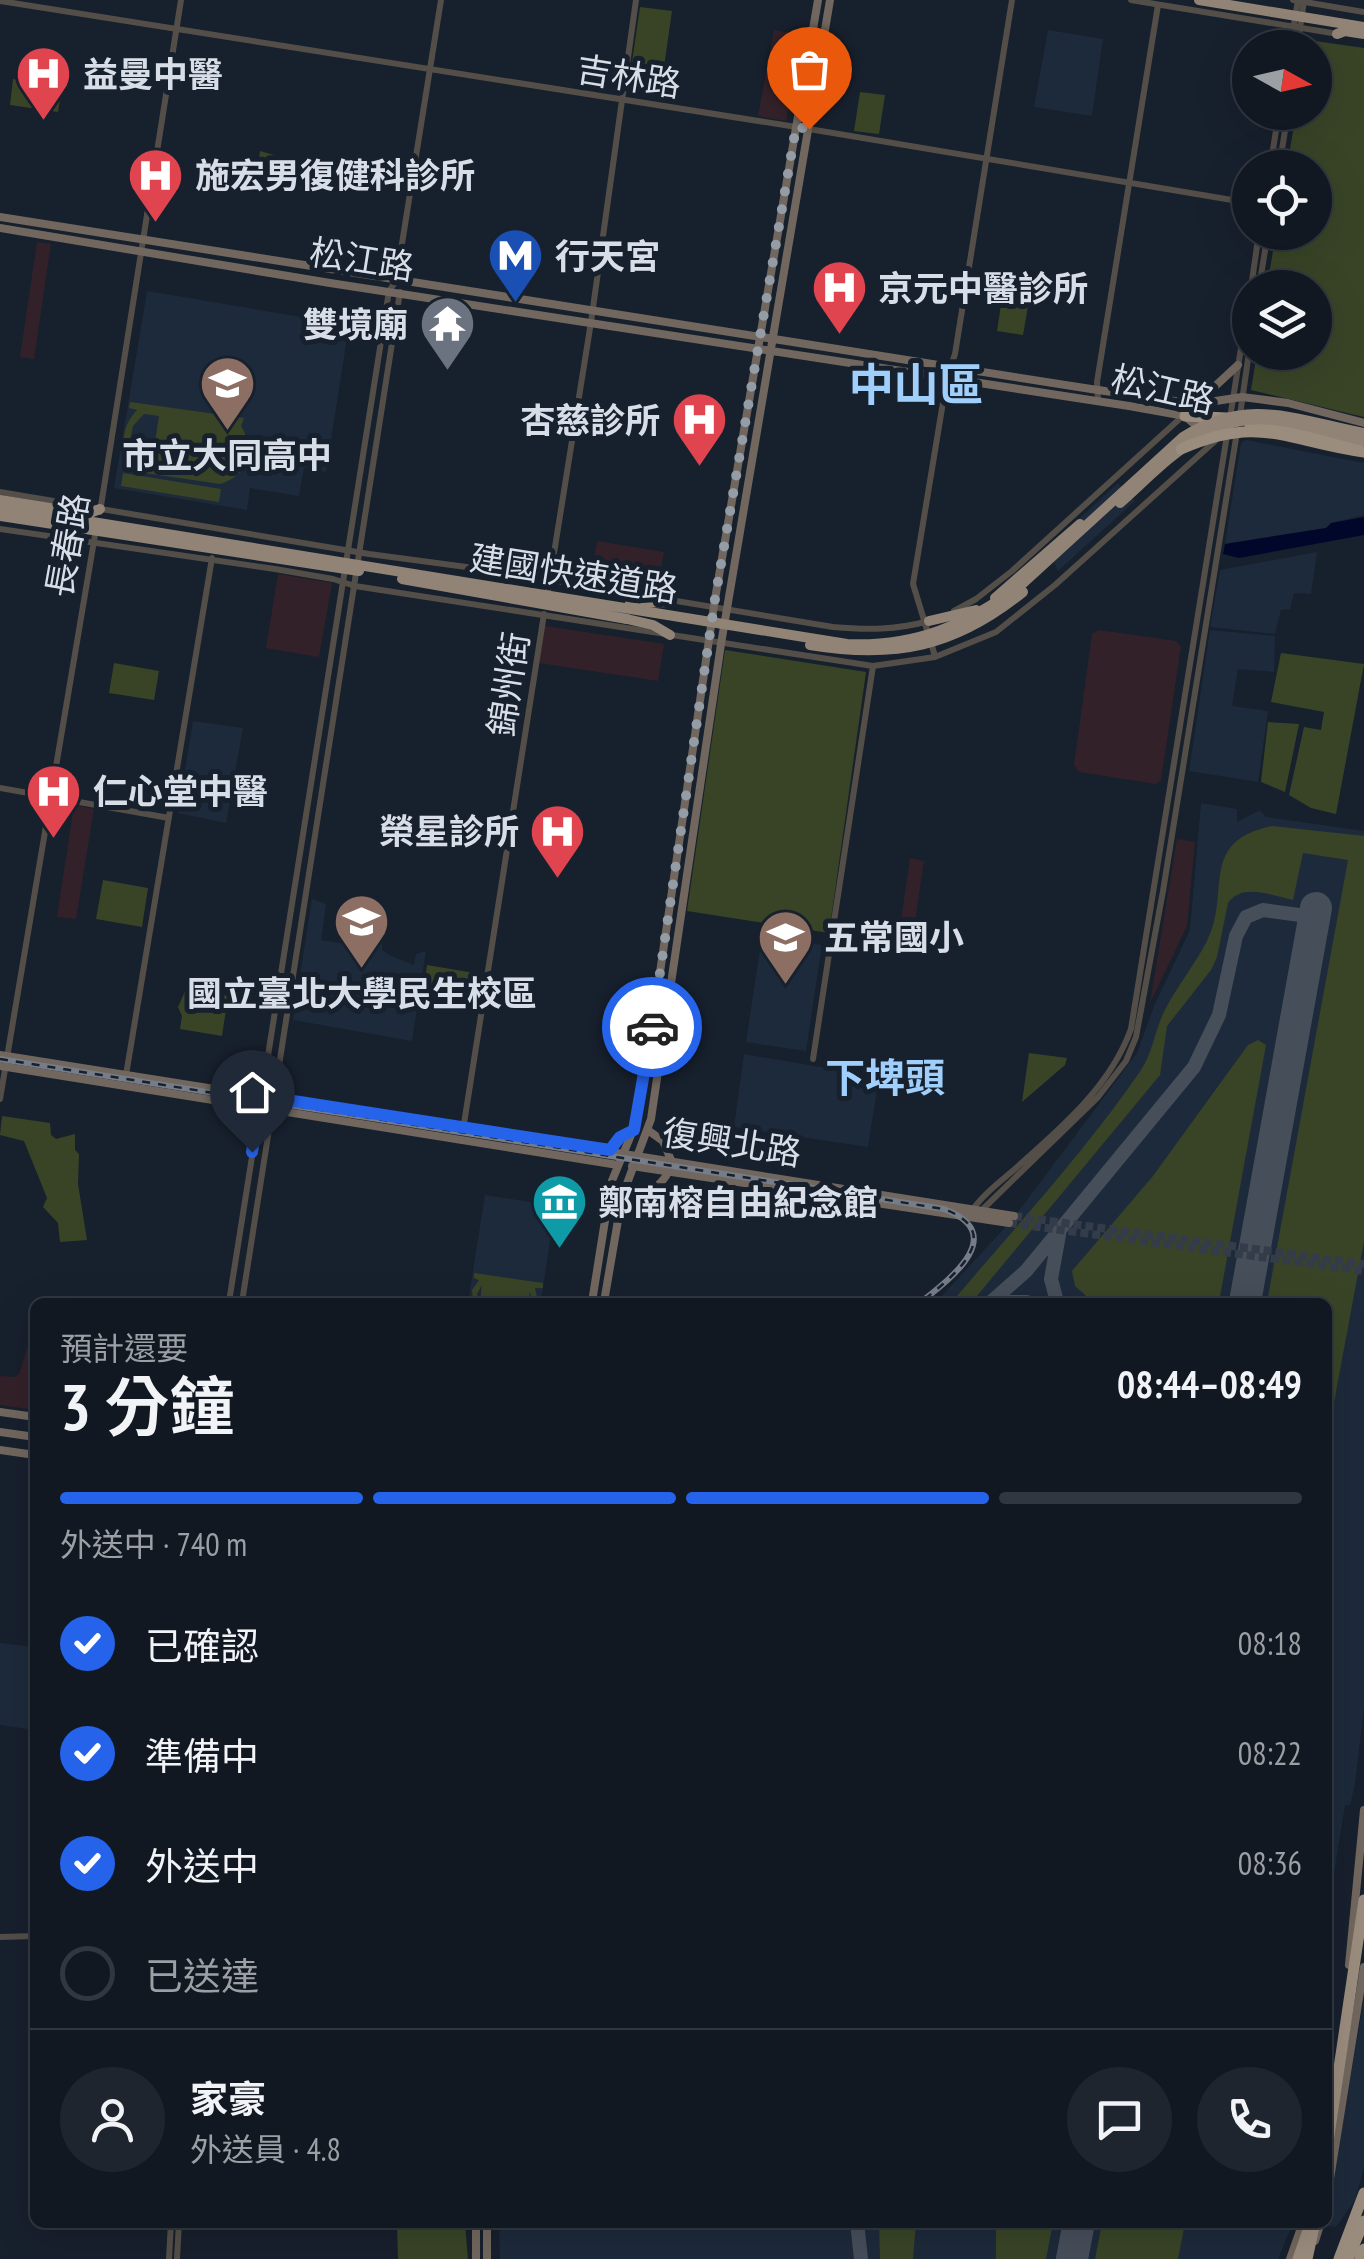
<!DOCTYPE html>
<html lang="zh-TW">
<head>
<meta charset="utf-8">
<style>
  :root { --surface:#111822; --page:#1e252f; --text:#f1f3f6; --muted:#9ca0a5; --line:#303740; --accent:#2563eb }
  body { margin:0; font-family:"PT Sans Narrow","Noto Sans TC",sans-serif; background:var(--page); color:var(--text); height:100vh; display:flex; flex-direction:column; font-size:38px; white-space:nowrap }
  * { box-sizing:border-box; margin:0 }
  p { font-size:32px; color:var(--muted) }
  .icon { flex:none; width:55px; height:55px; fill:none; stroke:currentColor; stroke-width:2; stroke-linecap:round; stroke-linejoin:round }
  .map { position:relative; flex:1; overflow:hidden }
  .details { position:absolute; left:30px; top:1298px; width:1302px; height:930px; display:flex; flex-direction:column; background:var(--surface); border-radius:15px; box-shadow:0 10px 40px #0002,0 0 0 2px var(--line) }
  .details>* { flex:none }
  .needle { width:65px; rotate:98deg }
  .fabs { position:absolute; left:1232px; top:30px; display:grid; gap:20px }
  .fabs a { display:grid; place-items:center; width:100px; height:100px; border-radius:50%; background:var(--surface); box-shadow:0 10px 40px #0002,0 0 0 2px var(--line); font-size:50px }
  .pin { position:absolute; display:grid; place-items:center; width:85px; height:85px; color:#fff; margin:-102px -42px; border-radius:50% 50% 50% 0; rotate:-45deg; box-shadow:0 0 10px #0007 }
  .pin .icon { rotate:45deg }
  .courier { position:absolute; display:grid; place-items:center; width:100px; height:100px; margin:-50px; border:8px solid #2563eb; border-radius:50%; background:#fff; color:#222; box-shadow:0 2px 12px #0007 }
  .summary em { font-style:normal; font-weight:600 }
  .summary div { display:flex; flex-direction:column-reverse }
  .summary { display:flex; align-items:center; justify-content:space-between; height:170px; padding:0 30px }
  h1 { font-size:65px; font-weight:600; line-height:75px }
  .bar { display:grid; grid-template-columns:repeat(4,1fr); gap:15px 10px; align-content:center; height:120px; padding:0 30px }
  .bar i { height:12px; border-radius:8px; background:var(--line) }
  .bar .active { background:var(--accent) }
  .bar p { grid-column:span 4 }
  .line { display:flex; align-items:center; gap:25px; padding:0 30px; border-top:2px solid var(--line) }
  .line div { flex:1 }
  .round { display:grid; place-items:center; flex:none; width:105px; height:105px; border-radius:52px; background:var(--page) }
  ol { padding:0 30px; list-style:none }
  li { display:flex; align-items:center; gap:30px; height:110px }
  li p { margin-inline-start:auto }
  li .icon { padding:10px; border-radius:50%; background:var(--accent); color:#fff; stroke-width:4 }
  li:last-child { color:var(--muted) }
  li i { width:55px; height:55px; border:5px solid var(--line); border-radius:50% }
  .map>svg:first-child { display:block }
  .commercial { fill:#332129 }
  .built { fill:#1d2a3b }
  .green { fill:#394427; fill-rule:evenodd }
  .water { fill:#00072b }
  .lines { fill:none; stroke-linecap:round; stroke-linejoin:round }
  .taxiway { stroke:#464e5a; stroke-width:14 }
  .runway { stroke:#464e5a; stroke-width:32 }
  .secondary-tunnel { stroke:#343c49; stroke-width:8; stroke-dasharray:8 4; stroke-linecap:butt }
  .tertiary { stroke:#544e48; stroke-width:6 }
  .secondary { stroke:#71675e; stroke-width:8 }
  .trunk { stroke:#918476; stroke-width:10 }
  .motorway { stroke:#9b8d7e; stroke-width:11 }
  .rail-casing { stroke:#767d88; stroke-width:6 }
  .rail { stroke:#17202d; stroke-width:2.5; stroke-dasharray:8; stroke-linecap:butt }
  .trunk-bridge { stroke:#918476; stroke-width:10 }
  .motorway-bridge { stroke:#9b8d7e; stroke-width:11 }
  .done { stroke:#949ca6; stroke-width:10; stroke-dasharray:0 18 }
  .route { stroke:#2563eb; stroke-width:12 }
  .labels { text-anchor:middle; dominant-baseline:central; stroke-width:10; stroke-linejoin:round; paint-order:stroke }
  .poi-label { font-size:35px; font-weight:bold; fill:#d8dee7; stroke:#17202d; text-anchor:start }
  .street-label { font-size:35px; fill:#d8dee7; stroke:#17202d }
  .quarter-label { font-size:40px; font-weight:bold; fill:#a1cffc; stroke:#17202d }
  .district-label { font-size:45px; font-weight:bold; fill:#a1cffc; stroke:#17202d }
</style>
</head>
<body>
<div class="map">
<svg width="1364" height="2259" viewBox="0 0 1364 2259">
  <rect width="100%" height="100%" fill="#17202d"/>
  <path class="commercial" d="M774,30l27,5 -15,86 -28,-5z
    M37,242l14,2 -17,115 -14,-2z
    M597,541l67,11 -8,45 -66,-11z
    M278,574l54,9 -13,74 -53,-9z
    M545,626l119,18 -6,37 -119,-18z
    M1099,630l77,11 5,6 -20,133 -5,4 -77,-12 -5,-7 18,-131z
    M74,805l20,4 -18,110 -19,-2z
    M1177,839l18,3 -8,84 -37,77z
    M910,858l14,3 -12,82 -14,-2z
    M35,1325v85l-35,-5v-29l15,1 4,-3z"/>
  <path class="built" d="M1048,30l55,9 -11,77 -58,-9z
    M147,291l202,34 -23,147 -22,-4 -5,28 -49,-8 -3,22 -133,-22z
    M1246,440l118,23v52l-32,8 -6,5 -101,16 16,-101z
    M1118,483l17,18 -77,70 -11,-23z
    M1317,552l-6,42 -17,-1 -4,16 -9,1 -6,24 -65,-7 10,-57z
    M1210,630l65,6 -1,36 -36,-3 -6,37 36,5 -10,71 -69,-11z
    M193,721l50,7 -17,95 -48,-10z
    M1201,803l36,6v13l23,-12 6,7 98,14v876l-9,77 -5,21h-5l-17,106v-609h-392l76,-82 125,-167 17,-47 36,-76z
    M312,899l14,5 -5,36 48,8 1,-6 12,2v6l9,6 23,9 2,-11 10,-3 -14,90 -119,-21z
    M762,936l60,9 -16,106 -60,-9z
    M744,1054l135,23 -11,70 -134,-20z
    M485,1195l70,11 -14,96h-73z
    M0,1643l35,4v83l-35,-5z
    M1364,1999v169l-9,32 -19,27 -11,-1z
    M499,2223h794l-15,36h-778z"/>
  <path class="green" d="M640,7l32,4 -8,56 -32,-5z
    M1308,40l56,8v369l-113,-27 6,-37 58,-1v-64l-48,-1 9,-54 39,-1v-64l-28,-1 9,-54 19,-1v-64l-9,-1z
    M13,79l49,7 -4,26 -48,-7z
    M860,92l25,3 -6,39 -25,-3z
    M260,151l38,11 15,9 -4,20 -54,-8z
    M1006,272l27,5 -10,58 -26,-4z
    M130,402l114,16 -3,8c15,25 7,49 -21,58l-82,-12c-19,-18 -19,-43 -1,-62l-8,-2zM144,414l15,2 -8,52 -10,-3 5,-1 1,-8 -6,-1 -2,8 -10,-18 4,-19z
    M123,473l98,16 -2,13 -98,-16z
    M725,650l141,22 -37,261 -142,-22z
    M1281,653l83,11 -28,150 -25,-6 -22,-13 15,-68 17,3 3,-18 -53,-10z
    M114,663l45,8 -5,29 -45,-7z
    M1268,722l31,2 -14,68 -24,-10z
    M1272,826l92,10v405l-36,194v-133h-61l81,-442 -45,-7 -10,47c-20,-4 -51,-18 -65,3l-11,54 -6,13 -44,56 -7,49 -188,227h-20c64,-76 133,-150 189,-232 13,-19 14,-44 26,-64 12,-22 28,-42 40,-65 25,-49 -10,-99 65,-115z
    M103,880l45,8 -6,39 -46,-8z
    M427,965l53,9 -3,21 -53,-8z
    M186,989l42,7 -6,40 -42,-7 2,-13 -4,-9z
    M1258,1040l8,5 -47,257h-126l-18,-16 -3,-15 81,-95 95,-131z
    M1029,1053l38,5 -2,7 -43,37z
    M2,1116l48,7 1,12 5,4 19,-5v16l4,4 -1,30 9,56 -27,2 -2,-19 -15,-16 4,-9 -23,-57 -24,-6z
    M474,1273l69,10v5h-8l3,14h-5l-3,-10 -2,10h-48l2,-17 -5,9 1,8h-5l-1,-12 7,-10 -5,-2z
    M397,2223h68l3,36h-70z
    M879,2223h37l-3,36h-33z
    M996,2223h57l-7,36h-50z
    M1102,2223h83l-7,36h-83z"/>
  <path class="water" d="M1364,517v18l-125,23 -16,-4 2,-10 101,-16 5,-5z"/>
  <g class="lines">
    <path class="taxiway" d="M991,1302l35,-31 168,-204 25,-52 17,-79 10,-19 17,-7 51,7
      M1006,1302h21
      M1057,1302l-6,-23 8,-44
      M857,2222l4,37"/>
    <path class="runway" d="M1245,1302l71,-394
      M1072,2259l7,-37"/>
    <path class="secondary-tunnel" d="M1014,1216l350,48
      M1009,1223l355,48"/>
    <path class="tertiary" d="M1131,0l207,34
      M1293,0l71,12
      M0,1l809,128 441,74
      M1290,48l8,-48
      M1297,48l7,-47
      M1270,168l9,-56
      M1279,168l9,-56
      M1251,288l8,-56
      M1259,288l9,-56
      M1098,401l-1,-19 61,-377
      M1240,415l10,-70
      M1230,418l20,-127
      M0,492l369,62 120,16 344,57c34,3 63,3 96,-6
      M100,512l81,-512
      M0,529l275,40 58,10 22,7 518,80 62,-9 61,-25 59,-47 160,-144
      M547,597l44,-275 45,-322
      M954,611l22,-12 36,-28 184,-167
      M935,656l-22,-72 34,-206 8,-24 57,-354
      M0,788l169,30
      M813,1059l60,-393
      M126,1075l86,-517
      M0,1099l96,-570
      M463,1130l81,-516
      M982,1210l116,-113 28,-36 10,-24 27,-146 74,-459
      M971,1212c11,-17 30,-31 45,-44 45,-40 94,-81 115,-139l96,-594
      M229,1302l160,-1011 7,-10 45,-281
      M242,1302l158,-1010
      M0,1937l35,-1
      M169,2259l2,-37
      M177,2259l2,-37"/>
    <path class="secondary" d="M0,217l1091,172 105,15 46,-7 16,2 30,4 76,20
      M0,228l330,55 799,123 56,10 8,7 14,4
      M1197,403l41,-38
      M0,1055l1014,161
      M0,1066l618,99
      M649,1131l14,10 8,19
      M610,1150l10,-13 12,-6
      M632,1166l377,57
      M624,1190c20,5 35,0 45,-19
      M592,1302l19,-119 25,-60 8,-42 71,-482 103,-599
      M604,1302l18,-105 29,-78 70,-475 109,-644
      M0,1412l35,5
      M0,1432l35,5
      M0,1450l35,5
      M1349,1965l15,-155
      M1328,2105l3,-23
      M1328,2191l36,-224
      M476,2222v37
      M487,2222v37
      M1315,2241l6,-19
      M1290,2259l13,-37"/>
    <path class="trunk" d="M1337,34l8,-3 19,3
      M0,500l87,14 13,-5
      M995,598l85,-74
      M630,603l39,-1
      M627,619l26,6 17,10
      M929,621l47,-11"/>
    <path class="motorway" d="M1185,416l41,2
      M1249,423l109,23
      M1328,2142l36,-242
      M1298,2259l13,-37
      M1339,2259l25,-66
      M1348,2259l16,-38
      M1360,2259l4,-10"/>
    <defs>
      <path id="rail" d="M0,1059l944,150c66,25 6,70 -23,93"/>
    </defs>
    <use href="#rail" class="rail-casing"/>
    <use href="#rail" class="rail"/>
    <path class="trunk-bridge" d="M1199,0l165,27
      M1120,503c44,-39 88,-91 153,-83 30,3 61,14 91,21
      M0,507l847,137c69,3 119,-19 174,-59l162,-148c65,-41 113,-17 181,-4
      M0,516l359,55
      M402,579l225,40
      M810,645c85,14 145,2 213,-53"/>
    <path class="motorway-bridge" d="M1181,449c79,-35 105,-8 183,3
      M1307,2259l8,-37"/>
  </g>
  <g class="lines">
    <path class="done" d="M652,1027l63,-428 81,-472 13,2"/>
    <path class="route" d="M252,1152l9,-56 349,54 10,-13 14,-7 18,-103"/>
  </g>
  <defs>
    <symbol id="hospital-pin" viewBox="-11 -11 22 30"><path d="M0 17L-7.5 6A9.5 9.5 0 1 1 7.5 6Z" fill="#e0444e" stroke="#17202d"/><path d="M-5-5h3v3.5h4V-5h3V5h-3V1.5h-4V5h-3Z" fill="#fff"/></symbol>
    <symbol id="metro-pin" viewBox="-11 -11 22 30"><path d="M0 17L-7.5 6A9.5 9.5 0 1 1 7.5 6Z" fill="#1a4fb4" stroke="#17202d"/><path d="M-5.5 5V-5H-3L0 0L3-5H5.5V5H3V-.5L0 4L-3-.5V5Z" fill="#fff"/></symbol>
    <symbol id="temple-pin" viewBox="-11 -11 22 30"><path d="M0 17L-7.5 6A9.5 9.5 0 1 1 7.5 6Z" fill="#6b7280" stroke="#17202d"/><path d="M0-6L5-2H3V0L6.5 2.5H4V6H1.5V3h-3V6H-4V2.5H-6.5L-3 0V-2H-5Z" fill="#fff"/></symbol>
    <symbol id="school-pin" viewBox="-11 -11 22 30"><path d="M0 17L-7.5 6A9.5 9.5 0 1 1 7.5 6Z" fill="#8d6e63" stroke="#17202d"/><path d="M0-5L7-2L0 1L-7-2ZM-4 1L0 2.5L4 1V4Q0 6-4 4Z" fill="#fff"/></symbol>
    <symbol id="university-pin" viewBox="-11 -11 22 30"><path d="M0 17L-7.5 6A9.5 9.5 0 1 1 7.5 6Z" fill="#8d6e63" stroke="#17202d"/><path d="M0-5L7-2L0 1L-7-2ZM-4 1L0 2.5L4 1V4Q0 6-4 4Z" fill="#fff"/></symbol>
    <symbol id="museum-pin" viewBox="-11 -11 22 30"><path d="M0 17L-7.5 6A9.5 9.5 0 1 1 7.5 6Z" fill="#0f9aa8" stroke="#17202d"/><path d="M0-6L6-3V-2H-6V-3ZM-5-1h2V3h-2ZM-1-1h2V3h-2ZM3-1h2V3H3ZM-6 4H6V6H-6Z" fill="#fff"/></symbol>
  </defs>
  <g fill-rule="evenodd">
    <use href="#hospital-pin" x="12" y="42" width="63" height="86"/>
    <use href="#hospital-pin" x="124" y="144" width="63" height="86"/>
    <use href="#metro-pin" x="484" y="224" width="63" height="86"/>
    <use href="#hospital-pin" x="808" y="256" width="63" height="86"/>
    <use href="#temple-pin" x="416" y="292" width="63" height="86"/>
    <use href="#school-pin" x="196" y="352" width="63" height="86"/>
    <use href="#hospital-pin" x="668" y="388" width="63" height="86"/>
    <use href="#hospital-pin" x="22" y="760" width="63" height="86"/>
    <use href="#hospital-pin" x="526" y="800" width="63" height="86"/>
    <use href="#university-pin" x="330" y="890" width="63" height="86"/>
    <use href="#school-pin" x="754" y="906" width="63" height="86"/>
    <use href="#museum-pin" x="528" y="1170" width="63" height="86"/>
  </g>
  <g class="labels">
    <g class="poi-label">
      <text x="83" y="74">益曼中醫</text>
      <text x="195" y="175">施宏男復健科診所</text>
      <text x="555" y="256">行天宮</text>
      <text x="878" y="288">京元中醫診所</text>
      <text x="408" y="324" text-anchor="end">雙境廟</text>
      <text x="660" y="420" text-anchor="end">杏慈診所</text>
      <text x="227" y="455" text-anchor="middle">市立大同高中</text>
      <text x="93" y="791">仁心堂中醫</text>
      <text x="519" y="831" text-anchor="end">榮星診所</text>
      <text x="824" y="937">五常國小</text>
      <text x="362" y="993" text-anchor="middle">國立臺北大學民生校區</text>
      <text x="598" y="1202">鄭南榕自由紀念館</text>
    </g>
    <g class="street-label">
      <text transform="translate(629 76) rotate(9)">吉林路</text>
      <text transform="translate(362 259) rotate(9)">松江路</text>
      <text transform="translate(1163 389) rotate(13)">松江路</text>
      <text transform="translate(67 545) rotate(-80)">長春路</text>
      <text transform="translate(574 573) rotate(9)">建國快速道路</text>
      <text transform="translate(508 684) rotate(-81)">錦州街</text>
      <text transform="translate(732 1142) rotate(9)">復興北路</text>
    </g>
    <g class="quarter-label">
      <text x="885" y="1077">下埤頭</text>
    </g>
    <g class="district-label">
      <text x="916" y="384">中山區</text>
    </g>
  </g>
</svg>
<div class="fabs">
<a><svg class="needle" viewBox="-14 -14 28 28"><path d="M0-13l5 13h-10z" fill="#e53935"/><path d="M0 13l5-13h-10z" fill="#9ca0a5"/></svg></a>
<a><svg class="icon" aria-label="locate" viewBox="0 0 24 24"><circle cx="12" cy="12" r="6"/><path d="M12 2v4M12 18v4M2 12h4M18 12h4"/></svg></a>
<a><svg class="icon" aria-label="layers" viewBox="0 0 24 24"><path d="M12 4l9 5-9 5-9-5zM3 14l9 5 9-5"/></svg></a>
</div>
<div class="pin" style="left:809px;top:129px;background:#ea580c"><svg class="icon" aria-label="bag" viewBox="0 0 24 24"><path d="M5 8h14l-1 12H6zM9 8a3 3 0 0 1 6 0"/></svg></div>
<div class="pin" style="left:252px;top:1152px;background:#1f2937"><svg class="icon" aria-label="home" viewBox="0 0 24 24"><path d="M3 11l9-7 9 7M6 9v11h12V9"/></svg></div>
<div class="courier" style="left:652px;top:1027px"><svg class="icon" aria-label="car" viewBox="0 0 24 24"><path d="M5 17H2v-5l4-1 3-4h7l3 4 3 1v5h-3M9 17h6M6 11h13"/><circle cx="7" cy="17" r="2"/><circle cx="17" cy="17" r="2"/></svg></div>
<section class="details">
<div class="summary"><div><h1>3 分鐘</h1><p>預計還要</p></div><em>08:44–08:49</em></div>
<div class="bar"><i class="active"></i><i class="active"></i><i class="active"></i><i></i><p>外送中 · 740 m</p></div>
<ol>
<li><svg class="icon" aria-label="check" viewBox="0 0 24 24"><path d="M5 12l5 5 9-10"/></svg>已確認<p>08:18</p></li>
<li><svg class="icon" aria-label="check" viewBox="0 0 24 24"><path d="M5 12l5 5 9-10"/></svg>準備中<p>08:22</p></li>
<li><svg class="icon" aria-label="check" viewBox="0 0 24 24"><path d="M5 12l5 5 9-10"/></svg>外送中<p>08:36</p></li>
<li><i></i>已送達</li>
</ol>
<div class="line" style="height:180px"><a class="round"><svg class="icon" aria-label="person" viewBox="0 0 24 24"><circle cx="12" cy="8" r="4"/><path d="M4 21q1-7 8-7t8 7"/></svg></a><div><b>家豪</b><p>外送員 · 4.8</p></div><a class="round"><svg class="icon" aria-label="chat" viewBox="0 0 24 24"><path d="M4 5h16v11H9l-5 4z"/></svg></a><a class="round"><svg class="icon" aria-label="phone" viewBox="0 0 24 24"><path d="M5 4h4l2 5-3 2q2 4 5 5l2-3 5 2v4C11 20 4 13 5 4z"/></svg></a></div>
</section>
</div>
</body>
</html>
